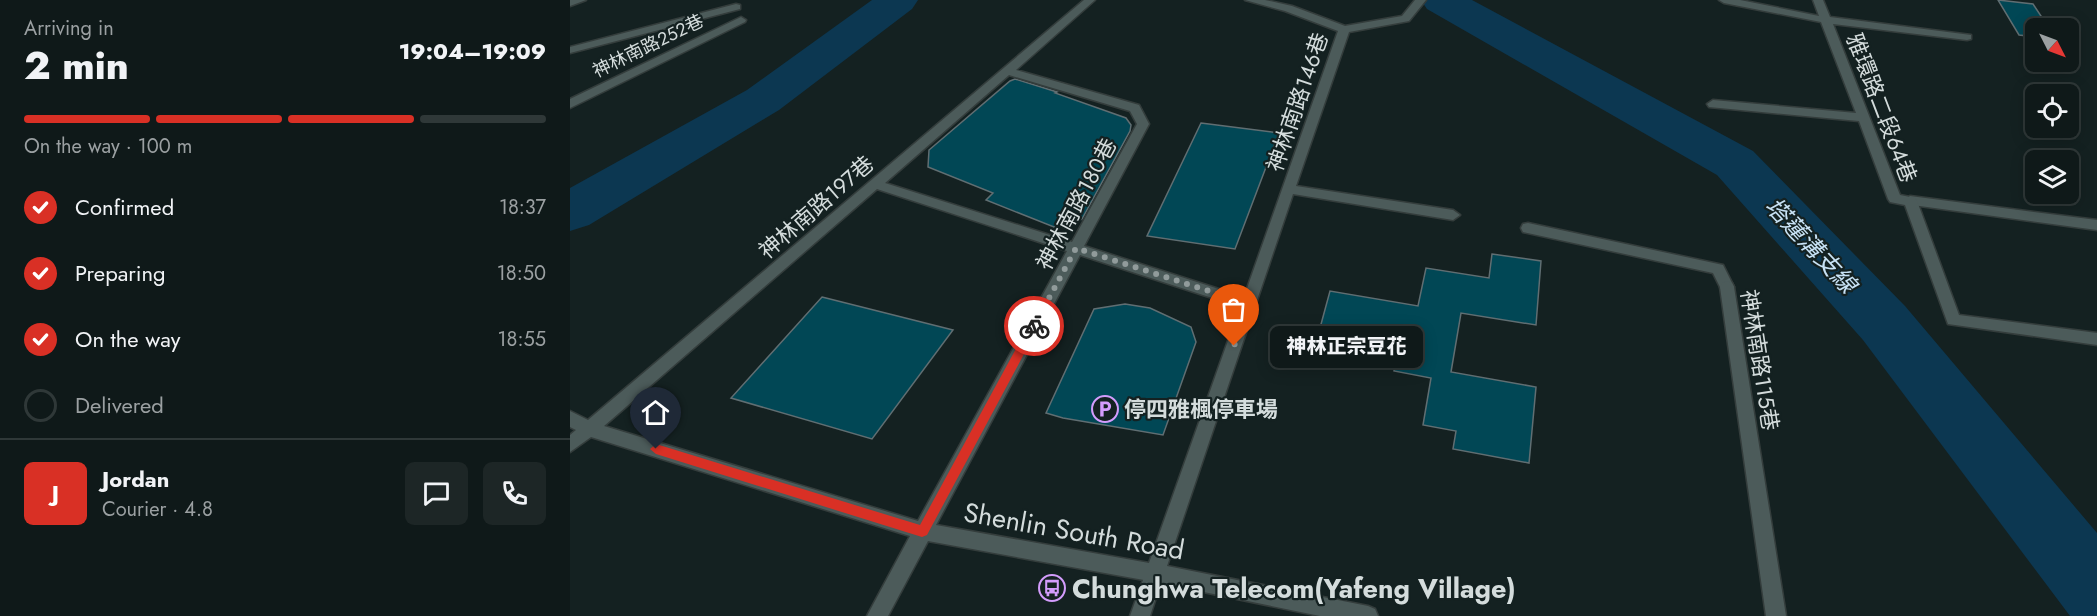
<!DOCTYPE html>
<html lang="en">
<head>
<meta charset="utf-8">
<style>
  :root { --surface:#0f1919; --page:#1d2626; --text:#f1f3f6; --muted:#9ba0a2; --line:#2f3838; --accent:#d93025 }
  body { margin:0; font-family:Jost,"Noto Sans TC",sans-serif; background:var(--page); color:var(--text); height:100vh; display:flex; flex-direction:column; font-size:22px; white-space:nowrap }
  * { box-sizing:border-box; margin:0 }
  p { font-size:20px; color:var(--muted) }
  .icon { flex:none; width:33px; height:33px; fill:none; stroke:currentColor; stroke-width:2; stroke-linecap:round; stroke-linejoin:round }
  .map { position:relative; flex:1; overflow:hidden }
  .side { display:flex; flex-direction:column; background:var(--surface); width:570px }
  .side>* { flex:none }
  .needle { width:39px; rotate:132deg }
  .controls { position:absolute; left:1455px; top:18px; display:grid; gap:12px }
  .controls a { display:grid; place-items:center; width:54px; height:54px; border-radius:9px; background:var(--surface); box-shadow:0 3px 15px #0003,0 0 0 2px var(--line); font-size:30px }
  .pin { position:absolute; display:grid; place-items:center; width:51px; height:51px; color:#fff; margin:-62px -26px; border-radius:50% 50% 50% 0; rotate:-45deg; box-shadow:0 0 6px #0007 }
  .pin .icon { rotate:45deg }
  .courier { position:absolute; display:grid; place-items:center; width:60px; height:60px; margin:-30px; border:4px solid #d93025; border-radius:50%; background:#fff; color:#222; box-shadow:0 2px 8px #0007 }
  .bubble { position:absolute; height:42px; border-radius:9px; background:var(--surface); box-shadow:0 3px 15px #0003,0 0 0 2px var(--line); font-size:20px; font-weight:800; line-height:42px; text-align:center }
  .overview em { font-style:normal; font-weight:800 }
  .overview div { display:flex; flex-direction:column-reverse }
  .overview { display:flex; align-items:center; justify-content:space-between; height:102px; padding:0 24px }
  h1 { font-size:39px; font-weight:800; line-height:45px }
  .bar { display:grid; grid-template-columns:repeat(4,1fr); gap:9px 6px; align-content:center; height:72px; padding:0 24px }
  .bar i { height:8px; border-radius:4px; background:var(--line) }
  .bar .current { background:var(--accent) }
  .bar p { grid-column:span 4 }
  .line { display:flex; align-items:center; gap:15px; padding:0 24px; border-top:2px solid var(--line) }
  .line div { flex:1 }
  .round { display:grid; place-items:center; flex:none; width:63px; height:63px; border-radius:9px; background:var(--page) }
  ol { padding:0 24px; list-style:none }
  li { display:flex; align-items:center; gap:18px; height:66px }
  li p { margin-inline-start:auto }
  li .icon { padding:6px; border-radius:50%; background:var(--accent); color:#fff; stroke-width:4 }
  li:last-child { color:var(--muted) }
  li i { width:33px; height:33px; border:3px solid var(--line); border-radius:50% }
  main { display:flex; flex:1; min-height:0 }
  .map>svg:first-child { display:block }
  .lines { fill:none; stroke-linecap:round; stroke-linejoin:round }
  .river { fill:#0c3751; fill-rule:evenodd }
  .building { fill:#014755; stroke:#606e72; stroke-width:1.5 }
  .service-casing { stroke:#343d3c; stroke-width:3 }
  .minor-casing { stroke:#343d3c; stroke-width:3 }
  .service { fill:#4c5b5a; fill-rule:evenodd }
  .minor { fill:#4c5b5a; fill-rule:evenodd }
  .route { fill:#d93025 }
  .done { stroke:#919b9b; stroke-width:6; stroke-dasharray:0 10.8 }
  .labels { text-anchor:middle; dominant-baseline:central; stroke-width:4.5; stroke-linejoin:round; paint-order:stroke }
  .far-street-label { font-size:18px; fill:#d4dcdc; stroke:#142121 }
  .street-label { font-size:22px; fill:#d4dcdc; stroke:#142121 }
  .poi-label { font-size:22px; font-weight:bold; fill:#d4dcdc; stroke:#142121; text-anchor:start }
  .water-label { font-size:24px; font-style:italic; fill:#c8e2f5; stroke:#142121 }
  .near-street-label { font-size:27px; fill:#d4dcdc; stroke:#142121 }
  .near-poi-label { font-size:27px; font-weight:bold; fill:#d4dcdc; stroke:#142121; text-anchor:start }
</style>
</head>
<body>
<main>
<section class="side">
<div class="overview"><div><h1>2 min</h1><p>Arriving in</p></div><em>19:04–19:09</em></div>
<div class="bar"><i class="current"></i><i class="current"></i><i class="current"></i><i></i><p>On the way · 100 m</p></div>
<ol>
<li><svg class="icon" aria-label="check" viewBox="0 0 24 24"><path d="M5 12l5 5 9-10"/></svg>Confirmed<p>18:37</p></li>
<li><svg class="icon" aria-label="check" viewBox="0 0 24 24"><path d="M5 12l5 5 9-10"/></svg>Preparing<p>18:50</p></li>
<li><svg class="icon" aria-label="check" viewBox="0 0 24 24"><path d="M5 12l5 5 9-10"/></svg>On the way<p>18:55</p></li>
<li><i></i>Delivered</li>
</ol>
<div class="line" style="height:108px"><b class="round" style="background:var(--accent);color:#fff">J</b><div><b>Jordan</b><p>Courier · 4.8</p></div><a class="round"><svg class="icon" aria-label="chat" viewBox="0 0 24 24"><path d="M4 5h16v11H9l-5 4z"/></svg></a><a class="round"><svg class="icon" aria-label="phone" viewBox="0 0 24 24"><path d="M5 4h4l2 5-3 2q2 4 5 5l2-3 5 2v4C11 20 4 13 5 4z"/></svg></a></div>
</section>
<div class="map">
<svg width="1527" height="616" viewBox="0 0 1527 616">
  <rect width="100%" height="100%" fill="#142121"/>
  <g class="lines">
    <path class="river" d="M302,0h46l-6,9 -133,101 -190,115 -19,6v-43l177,-98z
      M851,0h51l281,151 152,155 192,227v83h-27l-207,-276 -146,-165 -290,-166z"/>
  </g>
  <path class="building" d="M1428,0l35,4 16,24h-13v9l-17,-2z
    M445,79l42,13 -2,1 71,25 5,7 -1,6 -48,88 -8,5 -20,3 -68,-27 7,-7 -65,-26 1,-17 81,-69z
    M631,123l78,10 -44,116 -88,-13z
    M922,254l49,7 -5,64 -75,-12 -10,59 85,15 -7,76 -76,-14 3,-18 -33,-6 8,-47 -37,-7 2,-13 -20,-3 4,-17 -60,-10 10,-37 88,15 8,-38 63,10z
    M252,297l131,33 -81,109 -141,-41z
    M555,304l25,4 41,19 5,15 -33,93 -100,-17 -17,-5 48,-104z"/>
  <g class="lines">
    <defs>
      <path id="service" d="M1340,196l187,24v10l-192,-26 -2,-3z
        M958,223l195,42 11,22 -2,4h-10l-9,-18 -190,-41 -2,-4 2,-4z
        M585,564l7,2 2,7 -14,43h-20l18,-50z"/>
      <path id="minor" d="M0,0h16l-16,6z
        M514,0h11l-79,70 123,35 10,19 -65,122 160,51 94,-266 -53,-20 -40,-11h20l27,6 53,20 57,-10 13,-16h11l-17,21 -60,11 -53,154 157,24 7,5 -7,5 -160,-26 -126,372 201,40 7,3 3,7h-58l-165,-34 -227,-41 -40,75h-21l43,-80 -319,-99 -21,15v-17l6,-5 -6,-3v-16l18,9zM439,75l121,36 7,13 -65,118 -187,-59zM307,189l190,62 -149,270 -314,-95zM510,255l160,52 -91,256 -213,-38z
        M1149,0h21l79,16 -6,-16h10l7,17 141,18v4l-4,1 -134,-16 67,171 15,3 2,3 42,114 138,18v12l-149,-21 -43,-119 -15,-3 -2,-3 -29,-78 -150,-14 -2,-3 6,-4 143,13 -35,-91 -97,-19z
        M166,4l4,1v4l-170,44v-6z
        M171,17l5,3 -1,2 -175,86v-9z
        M1157,281l5,2 2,4 52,329h-20l-46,-329 2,-4z"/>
    </defs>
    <use href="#service" class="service-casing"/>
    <use href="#minor" class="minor-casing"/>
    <use href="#service" class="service"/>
    <use href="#minor" class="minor"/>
  </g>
  <path class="route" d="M464,322l5,4 -112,209 -5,2 -266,-83 -6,-5 6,-5 264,81 110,-202z"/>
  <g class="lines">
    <path class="done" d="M464,326l42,-78 173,56 -15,42"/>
  </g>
  <defs>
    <symbol id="parking-ring" viewBox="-11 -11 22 22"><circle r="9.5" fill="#142121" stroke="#d39cfc" stroke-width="1.5"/><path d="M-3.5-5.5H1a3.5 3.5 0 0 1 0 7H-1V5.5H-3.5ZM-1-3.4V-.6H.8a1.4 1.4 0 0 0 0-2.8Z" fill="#d39cfc"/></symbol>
    <symbol id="bus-ring" viewBox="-11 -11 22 22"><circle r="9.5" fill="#142121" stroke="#d39cfc" stroke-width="1.5"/><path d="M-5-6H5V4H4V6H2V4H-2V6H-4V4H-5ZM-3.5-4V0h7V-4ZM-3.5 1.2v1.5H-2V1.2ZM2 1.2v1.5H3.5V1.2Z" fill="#d39cfc"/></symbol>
  </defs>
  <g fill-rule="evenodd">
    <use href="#parking-ring" x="520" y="394" width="30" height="30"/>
    <use href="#bus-ring" x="467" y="573" width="30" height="30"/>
  </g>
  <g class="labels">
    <g class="far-street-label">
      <text transform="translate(78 46) rotate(-26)">神林南路252巷</text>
    </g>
    <g class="street-label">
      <text transform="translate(727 102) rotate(-71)">神林南路146巷</text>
      <text transform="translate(1312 108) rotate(69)">雅環路二段64巷</text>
      <text transform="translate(506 204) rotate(-62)">神林南路180巷</text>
      <text transform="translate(246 207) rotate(-41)">神林南路197巷</text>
      <text transform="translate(1190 360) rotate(81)">神林南路115巷</text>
    </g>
    <g class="poi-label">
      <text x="554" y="409">停四雅楓停車場</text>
    </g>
    <g class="water-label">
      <text transform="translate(1241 245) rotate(47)">塔蓮溝支線</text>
    </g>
    <g class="near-street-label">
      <text transform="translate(504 531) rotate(10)">Shenlin South Road</text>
    </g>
    <g class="near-poi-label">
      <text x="502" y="588">Chunghwa Telecom(Yafeng Village)</text>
    </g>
  </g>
</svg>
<div class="controls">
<a><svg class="needle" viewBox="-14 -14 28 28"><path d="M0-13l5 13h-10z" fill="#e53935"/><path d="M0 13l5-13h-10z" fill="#9ba0a2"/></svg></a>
<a><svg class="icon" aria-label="locate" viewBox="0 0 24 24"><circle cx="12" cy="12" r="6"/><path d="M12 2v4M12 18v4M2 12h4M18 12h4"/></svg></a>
<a><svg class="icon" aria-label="layers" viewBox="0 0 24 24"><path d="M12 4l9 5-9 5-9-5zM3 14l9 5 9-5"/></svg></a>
</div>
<div class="pin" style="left:664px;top:346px;background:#ea580c"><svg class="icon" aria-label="bag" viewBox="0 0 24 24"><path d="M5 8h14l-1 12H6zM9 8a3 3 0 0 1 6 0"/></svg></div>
<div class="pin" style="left:86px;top:449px;background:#1f2937"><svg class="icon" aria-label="home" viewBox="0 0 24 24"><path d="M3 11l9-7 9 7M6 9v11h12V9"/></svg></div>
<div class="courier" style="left:464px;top:326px"><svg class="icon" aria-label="bike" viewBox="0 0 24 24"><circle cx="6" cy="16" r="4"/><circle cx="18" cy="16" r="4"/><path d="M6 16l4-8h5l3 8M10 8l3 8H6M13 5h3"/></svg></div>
<div class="bubble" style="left:700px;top:326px;width:153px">神林正宗豆花</div>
</div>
</main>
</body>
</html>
